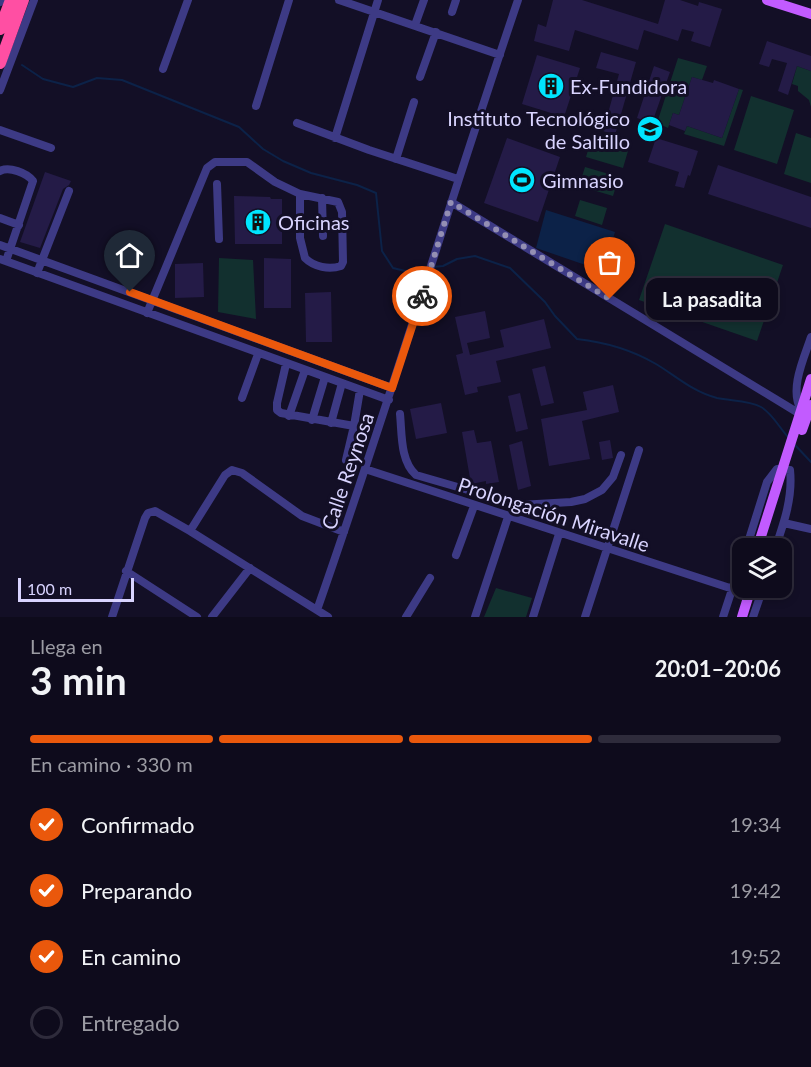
<!DOCTYPE html>
<html lang="es">
<head>
<meta charset="utf-8">
<style>
  :root { --surface:#0e0b1c; --page:#171425; --text:#f1f3f6; --muted:#9b9ba3; --line:#2e2b3b; --accent:#ea580c }
  body { margin:0; font-family:Lato,sans-serif; background:var(--page); color:var(--text); height:100vh; display:flex; flex-direction:column; font-size:22px; white-space:nowrap }
  * { box-sizing:border-box; margin:0 }
  p { font-size:20px; color:var(--muted) }
  .icon { flex:none; width:33px; height:33px; fill:none; stroke:currentColor; stroke-width:2; stroke-linecap:round; stroke-linejoin:round }
  .map { position:relative; height:617px; overflow:hidden }
  .side { display:flex; flex-direction:column; background:var(--surface); flex:1 }
  .side>* { flex:none }
  .controls { position:absolute; left:732px; top:538px; display:grid; gap:12px }
  .controls a { display:grid; place-items:center; width:60px; height:60px; border-radius:12px; background:var(--surface); box-shadow:0 3px 9px #0003,0 0 0 2px var(--line); font-size:30px }
  .scale { position:absolute; left:18px; bottom:15px; width:116px; box-sizing:border-box; padding-left:6px; border:3px solid #d9d4ff; border-top:0; font-size:16px; line-height:21px; white-space:nowrap; color:#d9d4ff; -webkit-text-stroke:4px #130f26; paint-order:stroke }
  .pin { position:absolute; display:grid; place-items:center; width:51px; height:51px; color:#fff; margin:-62px -26px; border-radius:50% 50% 50% 0; rotate:-45deg; box-shadow:0 0 6px #0007 }
  .pin .icon { rotate:45deg }
  .courier { position:absolute; display:grid; place-items:center; width:60px; height:60px; margin:-30px; border:4px solid #ea580c; border-radius:50%; background:#fff; color:#222; box-shadow:0 2px 8px #0007 }
  .bubble { position:absolute; height:42px; border-radius:12px; background:var(--surface); box-shadow:0 3px 9px #0003,0 0 0 2px var(--line); font-size:20px; font-weight:700; line-height:42px; text-align:center }
  .headline em { font-style:normal; font-weight:700 }
  .headline div { display:flex; flex-direction:column-reverse }
  .headline { display:flex; align-items:center; justify-content:space-between; height:102px; padding:0 30px }
  h1 { font-size:39px; font-weight:700; line-height:45px }
  .bar { display:grid; grid-template-columns:repeat(4,1fr); gap:9px 6px; align-content:center; height:72px; padding:0 30px }
  .bar i { height:8px; border-radius:4px; background:var(--line) }
  .bar .on { background:var(--accent) }
  .bar p { grid-column:span 4 }
  ol { padding:0 30px; list-style:none }
  li { display:flex; align-items:center; gap:18px; height:66px }
  li p { margin-inline-start:auto }
  li .icon { padding:6px; border-radius:50%; background:var(--accent); color:#fff; stroke-width:4 }
  li:last-child { color:var(--muted) }
  li i { width:33px; height:33px; border:3px solid var(--line); border-radius:50% }
  .map>svg:first-child { display:block }
  .green { fill:#12302f }
  .water { fill:#0c2248 }
  .lines { fill:none; stroke-linecap:round; stroke-linejoin:round }
  .stream { stroke:#0c2248; stroke-width:2 }
  .building { fill:#241b47 }
  .minor { stroke:#3d3a85; stroke-width:8 }
  .major { stroke:#c25bff; stroke-width:10 }
  .highway { stroke:#ff4fa3; stroke-width:12 }
  .done { stroke:#948fb3; stroke-width:6; stroke-dasharray:0 10.8 }
  .route { stroke:#ea580c; stroke-width:8 }
  .labels { text-anchor:middle; dominant-baseline:central; stroke-width:6; stroke-linejoin:round; paint-order:stroke }
  .poi-label { font-size:20px; fill:#d9d4ff; stroke:#130f26; text-anchor:start }
  .street-label { font-size:20px; fill:#d9d4ff; stroke:#130f26 }
</style>
</head>
<body>
<div class="map">
<svg width="811" height="617" viewBox="0 0 811 617">
  <rect width="100%" height="100%" fill="#130f26"/>
  <path class="green" d="M678,58l29,8 -5,14 -10,-3 -13,38 -6,-2 -5,15 -11,-5z
    M797,66l14,5v36l-2,-7 -11,-9v-5l-6,-2z
    M739,89l4,1 -19,56 -40,-12 3,-8 35,12z
    M751,96l43,14 -17,54 -43,-14z
    M796,133l15,5v45l-27,-9z
    M591,140l37,11 -5,17 -37,-11z
    M585,167l34,10 -6,19 -34,-10z
    M580,200l27,8 -5,17 -27,-9z
    M665,224l118,41 -26,76 -118,-41z
    M219,258l34,2 3,59 -38,-7z
    M496,588l36,10 -6,19h-42z"/>
  <path class="water" d="M546,210l69,22 -12,39 -67,-23z"/>
  <g class="lines">
    <path class="stream" d="M22,65l21,14 30,8 24,-9 25,2 117,47 24,22 20,12 28,12 46,12 19,8 6,58 11,17 12,3 23,-3
      M433,267l10,-1 14,-7 18,-3 35,12 35,34 10,14 22,23c27,3 55,11 79,25 20,12 37,28 61,34 14,3 32,2 44,9 12,7 19,22 28,31
      M795,445l16,17"/>
  </g>
  <path class="building" d="M553,0h29l76,24 7,-24h15l18,6 1,-4 23,7 -12,38 -19,-6 3,-9 -12,-3 -4,12 -34,-11 -6,20 -63,-20 -6,21 -35,-10 4,-17 8,3z
    M767,41l44,15v15l-14,-5 -9,29 -10,-4 9,-28 -15,-4 -3,8 -10,-3z
    M601,52l35,10 -21,73 -12,-4 16,-57 -23,-6z
    M537,55l43,13 -16,49 -42,-13z
    M654,66l16,6 -18,51 -15,-5z
    M692,77l21,6 1,-3 25,9 -17,49 -35,-12 -2,5 -16,-6 4,-12 6,2z
    M507,138l53,19 -22,65 -54,-19z
    M656,138l42,13 -8,25 -2,-1 -4,13 -9,-2 4,-14 -31,-10z
    M718,165l93,32v31l-103,-34z
    M45,172l26,9 -2,4 -6,4 -23,59 -20,-6z
    M234,196l36,1 1,2h11v45h-47z
    M264,258l27,1v49h-27z
    M203,263l1,34 -29,1v-34z
    M331,292l1,50h-26l-1,-49z
    M485,311l5,27 -23,5 3,12 34,-8 -4,-17 44,-11 7,29 -55,13 5,21 -24,5 1,5 -13,3 -9,-40 7,-2 -8,-36z
    M545,366l9,37 -13,3 -9,-37z
    M613,385l6,27 -37,9 8,38 -41,7 -8,-47 46,-9 -4,-18z
    M520,393l8,36 -12,3 -8,-36z
    M441,403l6,30 -31,6 -6,-30z
    M474,430l3,13 14,-2 8,41 -13,2v-3l-15,3 -9,-52z
    M610,440l3,18 -11,2 -3,-18z
    M522,441l9,45 -13,4 -9,-45z"/>
  <g class="lines">
    <path class="minor" d="M339,0l161,55
      M0,2l1,-2
      M452,12l4,-12
      M415,25l9,-25
      M163,69l25,-69
      M420,77l16,-45
      M0,90l34,-90
      M256,106l33,-106
      M297,123l72,27 89,29
      M0,130l51,18
      M335,138l43,-138
      M396,159l18,-57
      M0,171c9,-5 27,2 33,10l-27,80
      M217,184l2,55
      M322,198l1,38
      M451,202l349,212
      M0,218l19,7
      M0,245l392,143
      M0,259l389,141
      M37,273l32,-82
      M147,313l60,-145 8,-6h32l28,20 25,12 38,8 4,10 1,50 -2,4c-12,4 -27,1 -36,-8l-5,-20v-44
      M286,364l-9,39v7l4,3 73,13 6,-36
      M242,398l16,-44
      M801,410c-12,-21 3,-52 10,-73
      M400,414c2,19 0,47 16,61l104,30 51,-3 14,-3 17,-9 11,-13 8,-22
      M289,416l16,-46
      M312,420l13,-43
      M331,423l11,-40
      M346,460l8,-34
      M365,469l368,120
      M784,523l27,6
      M190,531l35,-56 7,-5 10,3 60,43 42,16
      M746,549l21,-67 10,-13 13,1c3,27 -6,53 -15,79
      M456,555l18,-49
      M126,571l71,46
      M317,610c71,-202 132,-407 201,-610
      M112,617l33,-99 3,-5 7,-2 35,20 138,86
      M212,617l38,-49
      M406,617l24,-39
      M475,617l33,-100
      M533,617l26,-83
      M585,617l54,-167
      M723,617l19,-58
      M753,617l10,-29"/>
    <path class="major" d="M767,0l44,14
      M802,430l9,-25
      M757,549l54,-170
      M742,617l9,-29"/>
    <path class="highway" d="M0,29l11,-29
      M0,63l23,-63"/>
  </g>
  <g class="lines">
    <path class="done" d="M422,296l29,-94 159,97"/>
    <path class="route" d="M130,292l262,96 30,-92"/>
  </g>
  <defs>
    <symbol id="building-disc" viewBox="-11 -11 22 22"><circle r="9.5" fill="#00e5ff" stroke="#130f26"/><path d="M-4-6H4V6H1V3H-1V6H-4ZM-2.5-4.3h1.7v1.8h-1.7ZM.8-4.3h1.7v1.8H.8ZM-2.5-1h1.7V.8h-1.7ZM.8-1h1.7V.8H.8Z" fill="#111"/></symbol>
    <symbol id="university-disc" viewBox="-11 -11 22 22"><circle r="9.5" fill="#00e5ff" stroke="#130f26"/><path d="M0-5L7-2L0 1L-7-2ZM-4 1L0 2.5L4 1V4Q0 6-4 4Z" fill="#111"/></symbol>
    <symbol id="stadium-disc" viewBox="-11 -11 22 22"><circle r="9.5" fill="#00e5ff" stroke="#130f26"/><path d="M0-5a6.5 5 0 1 0 0 10a6.5 5 0 1 0 0-10ZM-3.5-1.8h7v3.6h-7Z" fill="#111"/></symbol>
  </defs>
  <g fill-rule="evenodd">
    <use href="#building-disc" x="536" y="71" width="30" height="30"/>
    <use href="#university-disc" x="635" y="114" width="30" height="30"/>
    <use href="#stadium-disc" x="507" y="165" width="30" height="30"/>
    <use href="#building-disc" x="243" y="207" width="30" height="30"/>
  </g>
  <g class="labels">
    <g class="poi-label">
      <text x="570" y="86">Ex-Fundidora</text>
      <text x="630" y="118" text-anchor="end">Instituto Tecnológico<tspan x="630" dy="23">de Saltillo</tspan></text>
      <text x="542" y="180">Gimnasio</text>
      <text x="278" y="222">Oficinas</text>
    </g>
    <g class="street-label">
      <text transform="translate(347 471) rotate(-71)">Calle Reynosa</text>
      <text transform="translate(554 514) rotate(18)">Prolongación Miravalle</text>
    </g>
  </g>
</svg>
<div class="controls">
<a><svg class="icon" aria-label="layers" viewBox="0 0 24 24"><path d="M12 4l9 5-9 5-9-5zM3 14l9 5 9-5"/></svg></a>
</div>
<div class="scale">100 m</div>
<div class="pin" style="left:610px;top:299px;background:#ea580c"><svg class="icon" aria-label="bag" viewBox="0 0 24 24"><path d="M5 8h14l-1 12H6zM9 8a3 3 0 0 1 6 0"/></svg></div>
<div class="pin" style="left:130px;top:292px;background:#1f2937"><svg class="icon" aria-label="home" viewBox="0 0 24 24"><path d="M3 11l9-7 9 7M6 9v11h12V9"/></svg></div>
<div class="courier" style="left:422px;top:296px"><svg class="icon" aria-label="bike" viewBox="0 0 24 24"><circle cx="6" cy="16" r="4"/><circle cx="18" cy="16" r="4"/><path d="M6 16l4-8h5l3 8M10 8l3 8H6M13 5h3"/></svg></div>
<div class="bubble" style="left:646px;top:278px;width:132px">La pasadita</div>
</div>
<section class="side">
<div class="headline"><div><h1>3 min</h1><p>Llega en</p></div><em>20:01–20:06</em></div>
<div class="bar"><i class="on"></i><i class="on"></i><i class="on"></i><i></i><p>En camino · 330 m</p></div>
<ol>
<li><svg class="icon" aria-label="check" viewBox="0 0 24 24"><path d="M5 12l5 5 9-10"/></svg>Confirmado<p>19:34</p></li>
<li><svg class="icon" aria-label="check" viewBox="0 0 24 24"><path d="M5 12l5 5 9-10"/></svg>Preparando<p>19:42</p></li>
<li><svg class="icon" aria-label="check" viewBox="0 0 24 24"><path d="M5 12l5 5 9-10"/></svg>En camino<p>19:52</p></li>
<li><i></i>Entregado</li>
</ol>
</section>
</body>
</html>
